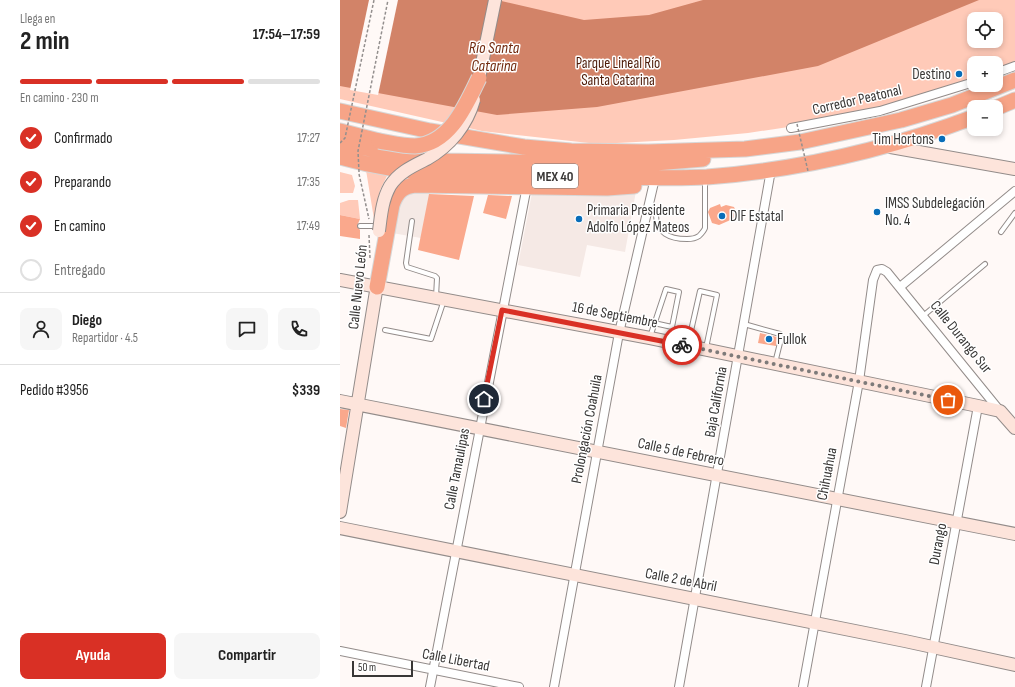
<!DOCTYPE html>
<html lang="es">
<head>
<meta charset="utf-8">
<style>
  :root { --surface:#fff; --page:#f6f6f6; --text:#222; --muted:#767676; --line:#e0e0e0; --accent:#d93025 }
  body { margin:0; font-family:"Sofia Sans Condensed",sans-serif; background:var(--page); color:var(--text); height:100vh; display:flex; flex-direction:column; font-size:15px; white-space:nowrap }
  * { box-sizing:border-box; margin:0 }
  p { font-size:13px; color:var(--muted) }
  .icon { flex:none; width:22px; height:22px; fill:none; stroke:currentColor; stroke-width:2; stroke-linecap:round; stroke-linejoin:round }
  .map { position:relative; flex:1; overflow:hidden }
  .details { display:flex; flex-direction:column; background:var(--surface); width:340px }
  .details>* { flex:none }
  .tools { position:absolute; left:627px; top:12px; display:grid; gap:8px }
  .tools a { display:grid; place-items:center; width:36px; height:36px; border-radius:8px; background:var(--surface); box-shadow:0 2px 6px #0003; font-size:20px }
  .scale { position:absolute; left:12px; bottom:10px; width:61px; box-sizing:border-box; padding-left:4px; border:2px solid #393736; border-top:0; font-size:11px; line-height:14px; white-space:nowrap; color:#393736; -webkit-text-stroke:3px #fff; paint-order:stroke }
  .pin { position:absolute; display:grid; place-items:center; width:34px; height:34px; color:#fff; margin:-17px; border:2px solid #fff; border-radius:50%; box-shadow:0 1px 4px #0007 }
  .courier { position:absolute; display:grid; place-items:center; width:40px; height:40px; margin:-20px; border:3px solid #d93025; border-radius:50%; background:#fff; color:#222; box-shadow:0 1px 5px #0007 }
  .head em { font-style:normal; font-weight:700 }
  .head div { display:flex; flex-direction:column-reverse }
  .head { display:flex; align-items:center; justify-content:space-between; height:68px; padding:0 20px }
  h1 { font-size:26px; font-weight:700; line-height:30px }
  .bar { display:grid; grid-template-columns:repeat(4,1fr); gap:6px 4px; align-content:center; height:48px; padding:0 20px }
  .bar i { height:5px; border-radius:3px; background:var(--line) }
  .bar .on { background:var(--accent) }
  .bar p { grid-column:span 4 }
  .line { display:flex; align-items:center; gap:10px; padding:0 20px; border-top:1px solid var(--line) }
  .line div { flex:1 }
  .round { display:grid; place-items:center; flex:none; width:42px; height:42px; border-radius:8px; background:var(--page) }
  ol { padding:0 20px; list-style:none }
  li { display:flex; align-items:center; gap:12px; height:44px }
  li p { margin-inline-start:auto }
  li .icon { padding:4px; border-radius:50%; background:var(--accent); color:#fff; stroke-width:4 }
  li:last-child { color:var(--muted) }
  li i { width:22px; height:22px; border:2px solid var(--line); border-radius:50% }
  .primary-button { display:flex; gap:8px; margin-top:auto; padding:8px 20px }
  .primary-button a { flex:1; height:46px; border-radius:8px; background:var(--accent); color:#fff; font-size:16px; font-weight:700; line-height:46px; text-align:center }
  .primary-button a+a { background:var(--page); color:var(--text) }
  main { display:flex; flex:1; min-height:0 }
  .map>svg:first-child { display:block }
  .built { fill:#f5e9e5 }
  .green { fill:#ffcab8; fill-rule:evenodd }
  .water { fill:#d28368 }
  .pier { fill:#fff9f7 }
  .building { fill:#faa88c }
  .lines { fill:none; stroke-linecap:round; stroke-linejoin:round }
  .lane-casing { stroke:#938c8a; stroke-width:6 }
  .street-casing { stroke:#938c8a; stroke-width:10 }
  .secondary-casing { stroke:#938c8a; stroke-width:14 }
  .highway-casing { stroke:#d7d7d7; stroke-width:17 }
  .path { stroke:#938f8e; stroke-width:1.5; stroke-dasharray:3 2; stroke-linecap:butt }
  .lane { stroke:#fff; stroke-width:4 }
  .street { stroke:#fff; stroke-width:8 }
  .secondary { stroke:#fde4db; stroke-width:12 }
  .highway { stroke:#f7a487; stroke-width:15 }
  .secondary-bridge-casing { stroke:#938c8a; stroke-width:14; stroke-linecap:butt }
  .highway-bridge-casing { stroke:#d7d7d7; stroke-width:17; stroke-linecap:butt }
  .path-bridge { stroke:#938f8e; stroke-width:1.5; stroke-dasharray:3 2; stroke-linecap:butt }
  .secondary-bridge { stroke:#fde4db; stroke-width:12 }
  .highway-bridge { stroke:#f7a487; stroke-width:15 }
  .done { stroke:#7e7b7a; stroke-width:4; stroke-dasharray:0 7.2 }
  .route { stroke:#d93025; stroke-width:5 }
  .poi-dot { fill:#086db9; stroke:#fff; stroke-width:1.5 }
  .labels { text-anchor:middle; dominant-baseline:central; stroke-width:3; stroke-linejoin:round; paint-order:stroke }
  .shield { fill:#fff; stroke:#747372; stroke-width:1 }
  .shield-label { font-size:14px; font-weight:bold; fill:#393736 }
  .park-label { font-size:15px; fill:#4d1b08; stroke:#fff }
  .poi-label { font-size:15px; fill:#393736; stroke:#fff; text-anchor:start }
  .street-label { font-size:15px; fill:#393736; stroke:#fff }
  .water-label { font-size:16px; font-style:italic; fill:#722a0f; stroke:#fff }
</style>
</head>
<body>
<main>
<section class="details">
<div class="head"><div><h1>2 min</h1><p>Llega en</p></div><em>17:54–17:59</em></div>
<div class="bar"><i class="on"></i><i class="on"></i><i class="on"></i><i></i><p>En camino · 230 m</p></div>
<ol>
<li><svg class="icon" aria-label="check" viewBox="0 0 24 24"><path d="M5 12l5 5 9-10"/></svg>Confirmado<p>17:27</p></li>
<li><svg class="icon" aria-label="check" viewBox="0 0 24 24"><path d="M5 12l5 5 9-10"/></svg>Preparando<p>17:35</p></li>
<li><svg class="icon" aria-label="check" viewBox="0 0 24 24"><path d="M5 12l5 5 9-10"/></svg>En camino<p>17:49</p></li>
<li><i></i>Entregado</li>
</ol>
<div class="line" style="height:72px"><a class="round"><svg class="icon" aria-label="person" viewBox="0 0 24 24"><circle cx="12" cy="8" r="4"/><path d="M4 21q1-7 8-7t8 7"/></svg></a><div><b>Diego</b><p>Repartidor · 4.5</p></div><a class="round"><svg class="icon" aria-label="chat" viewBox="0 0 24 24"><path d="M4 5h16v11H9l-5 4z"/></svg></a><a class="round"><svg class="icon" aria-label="phone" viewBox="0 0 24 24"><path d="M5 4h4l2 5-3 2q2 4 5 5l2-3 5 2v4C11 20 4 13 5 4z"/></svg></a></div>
<div class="line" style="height:52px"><div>Pedido #3956</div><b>$339</b></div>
<div class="primary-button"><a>Ayuda</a><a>Compartir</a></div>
</section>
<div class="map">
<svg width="675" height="687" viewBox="0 0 675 687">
  <rect width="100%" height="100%" fill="#fff9f7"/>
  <path class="built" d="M91,186l-10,52 -29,-5 10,-41z
    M296,191l-11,61 -38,-7 -7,32 -62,-12 14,-72z"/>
  <path class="green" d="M0,0h675v62l-19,8v-7h-22v17l-89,29 -70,14 -67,10 -74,7 -76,4 -116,-13 -142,-32zM634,19h22v22h-22z
    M26,170l22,4 -8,16 -6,29z
    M0,172l12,3 3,11 -2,7h-13z
    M9,200h9l2,19 -20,-4v-12z"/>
  <path class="water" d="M0,0h157l87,20 65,-5 54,-15h276l-161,66 -221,41 -100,8 -157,-29z"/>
  <path class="pier" d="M29,0h29l-20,95 -28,-5z"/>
  <path class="building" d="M89,194l45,2 -15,64 -41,-10z
    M148,195l24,1 -6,23 -23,-6z
    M380,204l1,3 5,-2 8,2 3,7 -2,4 -16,7 -7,-2 -4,-11 2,-4z
    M0,215l20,4 -3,7 3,4v9l-20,-3z
    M420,333l17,4 -1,9 -18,-3z
    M0,409l9,1 -3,18 -6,-2z"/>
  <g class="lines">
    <defs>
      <path id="lane" d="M316,215c0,18 14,24 31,24 3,0 9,-1 12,-3 2,-2 5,-5 6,-8v-48
        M72,221l-6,42 1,4 28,9 2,2 -1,19
        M20,226h17
        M661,232l14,-19
        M583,316l62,-52
        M404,324l36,10 1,5 -6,24
        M45,330l46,9 13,-39
        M310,337l16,-48 13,3 -7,35 -18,-4
        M348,344l12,-53 17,4 -11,53"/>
      <path id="street" d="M656,73l19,-7
        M451,128l89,-17 94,-29
        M560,287l115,-96
        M0,651l179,36
        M90,687l97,-501
        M214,687l65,-354 36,-155
        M339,687l92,-517
        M463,687l56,-306 14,-101 4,-10 5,-1 5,3 113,139
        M586,687l52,-281"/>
      <path id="secondary" d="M139,78l16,-78
        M545,146l130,23
        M0,280l310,58 328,68 22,5 15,17
        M0,401l675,133
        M0,512l38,-233
        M0,528l565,113 110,24"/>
      <path id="highway" d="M656,108l19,-8
        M0,111l90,20 94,16 47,4 77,1 97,-3 55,-7 101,-22 51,-15 63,-25
        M0,131l39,10
        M0,142l60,14 42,5 201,3 60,-5
        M0,157c34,10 68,15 104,17 48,1 96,1 145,2 39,1 78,3 118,1 90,-7 182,-28 267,-60
        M37,287l15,-82c4,-12 10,-19 24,-20l191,3 27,-2"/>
    </defs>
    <use href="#lane" class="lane-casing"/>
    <use href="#street" class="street-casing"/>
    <use href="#secondary" class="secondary-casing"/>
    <use href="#highway" class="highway-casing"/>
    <path class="path" d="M19,174l10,45
      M29,235l1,24"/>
    <use href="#lane" class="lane"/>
    <use href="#street" class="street"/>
    <use href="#secondary" class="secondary"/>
    <use href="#highway" class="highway"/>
    <defs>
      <path id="secondary-bridge" d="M39,231c2,-15 3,-31 11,-45 9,-14 23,-20 37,-27 23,-13 40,-34 47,-59"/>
      <path id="highway-bridge" d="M39,141c12,2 24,5 36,5 35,-2 51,-41 64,-68"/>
    </defs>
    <use href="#secondary-bridge" class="secondary-bridge-casing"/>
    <use href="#highway-bridge" class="highway-bridge-casing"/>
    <path class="path-bridge" d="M457,124l11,47
      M0,143l5,-5 29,-138
      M19,172l-1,-21 30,-151"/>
    <use href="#secondary-bridge" class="secondary-bridge"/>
    <use href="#highway-bridge" class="highway-bridge"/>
  </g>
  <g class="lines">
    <path class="done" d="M342,345l266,55"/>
    <path class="route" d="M144,399l18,-89 180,35"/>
  </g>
  <g class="poi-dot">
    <circle cx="619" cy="74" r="4"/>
    <circle cx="602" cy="139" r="4"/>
    <circle cx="537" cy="212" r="4"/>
    <circle cx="382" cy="216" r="4"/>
    <circle cx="239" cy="219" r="4"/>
    <circle cx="429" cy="339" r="4"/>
  </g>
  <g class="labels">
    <rect class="shield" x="192" y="164" width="46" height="24" rx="3"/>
    <g class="shield-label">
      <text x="215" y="176">MEX 40</text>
    </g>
    <g class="park-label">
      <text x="278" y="63">Parque Lineal Río<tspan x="278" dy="17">Santa Catarina</tspan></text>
    </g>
    <g class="poi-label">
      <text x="611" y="74" text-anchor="end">Destino</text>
      <text x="594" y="139" text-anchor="end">Tim Hortons</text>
      <text x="545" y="203">IMSS Subdelegación<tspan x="545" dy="17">No. 4</tspan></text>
      <text x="247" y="210">Primaria Presidente<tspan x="247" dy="17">Adolfo López Mateos</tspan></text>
      <text x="390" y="216">DIF Estatal</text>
      <text x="437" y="339">Fullok</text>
    </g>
    <g class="street-label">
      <text transform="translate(517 100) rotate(-13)">Corredor Peatonal</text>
      <text transform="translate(18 287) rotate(-84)">Calle Nuevo León</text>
      <text transform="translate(275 315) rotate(11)">16 de Septiembre</text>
      <text transform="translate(621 337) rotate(51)">Calle Durango Sur</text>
      <text transform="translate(376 402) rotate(-80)">Baja California</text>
      <text transform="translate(247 429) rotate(-79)">Prolongación Coahuila</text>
      <text transform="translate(341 452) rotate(12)">Calle 5 de Febrero</text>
      <text transform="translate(117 469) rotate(-79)">Calle Tamaulipas</text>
      <text transform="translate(487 474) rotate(-79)">Chihuahua</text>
      <text transform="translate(598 544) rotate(-79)">Durango</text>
      <text transform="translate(341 580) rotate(11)">Calle 2 de Abril</text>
      <text transform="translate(116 660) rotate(11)">Calle Libertad</text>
    </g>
    <g class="water-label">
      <text x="154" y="48">Río Santa<tspan x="154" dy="18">Catarina</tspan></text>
    </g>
  </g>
</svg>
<div class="tools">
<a><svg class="icon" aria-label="locate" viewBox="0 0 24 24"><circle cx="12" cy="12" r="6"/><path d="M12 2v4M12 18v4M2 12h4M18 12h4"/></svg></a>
<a>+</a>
<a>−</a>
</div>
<div class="scale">50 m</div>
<div class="pin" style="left:608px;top:400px;background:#ea580c"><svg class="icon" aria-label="bag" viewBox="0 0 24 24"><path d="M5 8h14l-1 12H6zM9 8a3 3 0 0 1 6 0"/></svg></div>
<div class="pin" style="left:144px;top:399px;background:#1f2937"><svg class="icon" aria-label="home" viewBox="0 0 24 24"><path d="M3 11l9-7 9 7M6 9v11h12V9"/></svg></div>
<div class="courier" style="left:342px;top:345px"><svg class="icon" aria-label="bike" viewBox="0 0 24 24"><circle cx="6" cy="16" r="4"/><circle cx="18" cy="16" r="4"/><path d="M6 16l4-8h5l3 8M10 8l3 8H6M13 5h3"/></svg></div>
</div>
</main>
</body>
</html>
